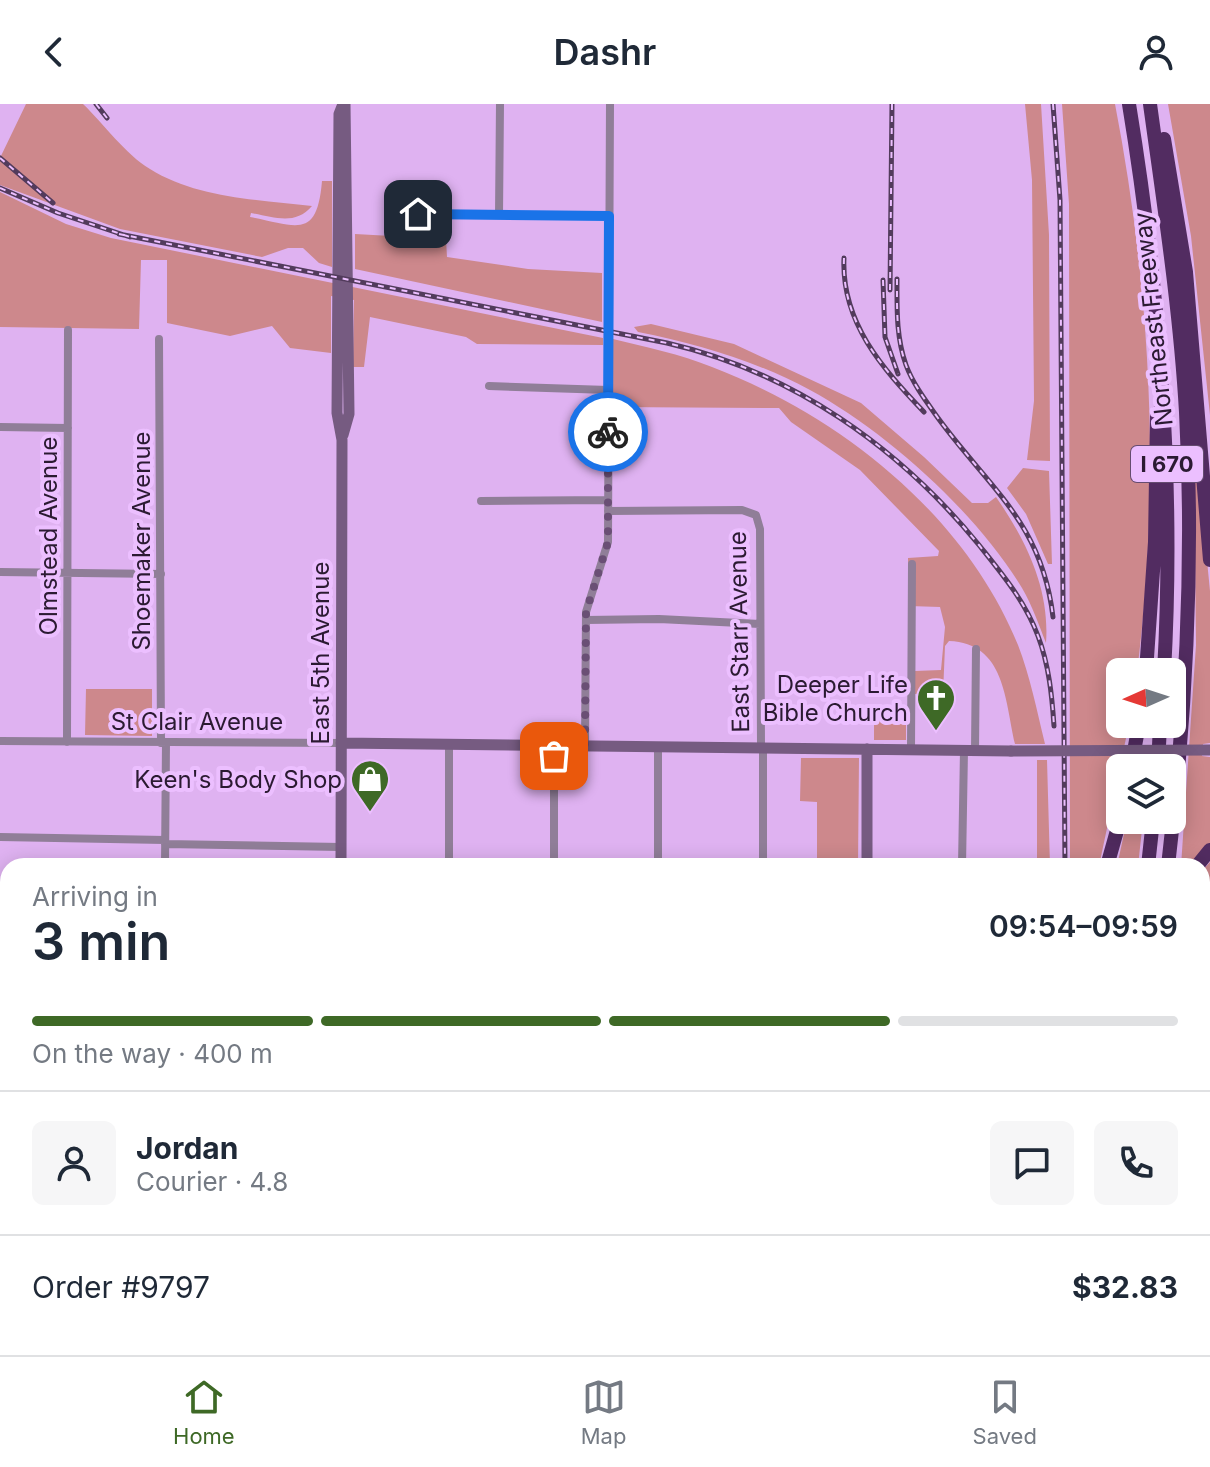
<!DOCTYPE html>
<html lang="en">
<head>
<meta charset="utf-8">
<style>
  :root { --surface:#fff; --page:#f6f6f7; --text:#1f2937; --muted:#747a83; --line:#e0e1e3; --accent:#3e6926 }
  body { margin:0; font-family:Inter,sans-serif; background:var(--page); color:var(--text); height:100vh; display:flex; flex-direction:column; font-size:30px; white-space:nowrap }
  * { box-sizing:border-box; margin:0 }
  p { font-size:26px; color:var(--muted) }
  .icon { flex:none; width:44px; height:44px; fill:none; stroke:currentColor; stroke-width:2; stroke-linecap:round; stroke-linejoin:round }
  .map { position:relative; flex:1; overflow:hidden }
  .drawer { position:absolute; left:0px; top:754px; width:1210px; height:498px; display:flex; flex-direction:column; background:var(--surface); border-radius:24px 24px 0 0; box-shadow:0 4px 20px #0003 }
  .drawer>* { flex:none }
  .needle { width:52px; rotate:267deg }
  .fabs { position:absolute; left:1106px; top:554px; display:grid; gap:16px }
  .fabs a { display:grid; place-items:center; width:80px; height:80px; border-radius:12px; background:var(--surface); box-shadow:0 4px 20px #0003; font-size:40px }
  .pin { position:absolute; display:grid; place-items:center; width:68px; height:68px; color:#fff; margin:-34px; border-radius:16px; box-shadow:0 4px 12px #0006 }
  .courier { position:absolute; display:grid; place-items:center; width:80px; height:80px; margin:-40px; border:6px solid #1a73e8; border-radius:50%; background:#fff; color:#222; box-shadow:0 2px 10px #0007 }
  .head em { font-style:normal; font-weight:600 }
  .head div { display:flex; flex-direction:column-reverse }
  .head { display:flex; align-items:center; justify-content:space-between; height:136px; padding:0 32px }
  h1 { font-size:52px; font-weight:600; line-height:60px }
  .bar { display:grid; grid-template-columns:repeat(4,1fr); gap:12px 8px; align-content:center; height:96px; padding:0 32px }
  .bar i { height:10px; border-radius:6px; background:var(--line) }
  .bar .active { background:var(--accent) }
  .bar p { grid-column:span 4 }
  .line { display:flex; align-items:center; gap:20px; padding:0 32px; border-top:2px solid var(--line) }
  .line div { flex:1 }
  .round { display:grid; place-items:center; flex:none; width:84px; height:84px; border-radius:12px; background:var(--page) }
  header { display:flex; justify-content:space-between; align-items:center; height:104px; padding:0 32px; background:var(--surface); font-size:36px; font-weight:600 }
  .tab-bar { display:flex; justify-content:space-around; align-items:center; height:112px; border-top:2px solid var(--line); background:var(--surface); font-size:22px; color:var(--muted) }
  .tab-bar a { display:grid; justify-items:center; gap:4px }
  .tab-bar .active { color:var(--accent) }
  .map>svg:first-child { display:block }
  .green { fill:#cd888c }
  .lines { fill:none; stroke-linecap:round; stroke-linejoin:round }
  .street { stroke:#907e98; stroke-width:8 }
  .secondary { stroke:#765b81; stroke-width:11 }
  .primary { stroke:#634270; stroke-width:12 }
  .highway { stroke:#522c61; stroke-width:14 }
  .rail-casing { stroke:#523b5c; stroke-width:5 }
  .rail { stroke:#ecbfff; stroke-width:2; stroke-dasharray:6; stroke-linecap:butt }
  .secondary-bridge { stroke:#765b81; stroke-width:11 }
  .done { stroke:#6a4f75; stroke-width:8; stroke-dasharray:0 14.4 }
  .route { stroke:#1a73e8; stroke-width:10 }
  .labels { text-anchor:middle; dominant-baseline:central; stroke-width:8; stroke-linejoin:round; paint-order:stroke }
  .shield { fill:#ecbfff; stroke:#654c70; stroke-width:2 }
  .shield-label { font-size:22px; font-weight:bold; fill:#2b1a32 }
  .street-label { font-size:24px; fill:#2b1a32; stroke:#ecbfff }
  .poi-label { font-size:24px; fill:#2b1a32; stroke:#ecbfff; text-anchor:end }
</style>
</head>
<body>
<header><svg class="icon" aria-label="back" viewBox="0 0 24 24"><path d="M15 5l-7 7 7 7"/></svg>Dashr<svg class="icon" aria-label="person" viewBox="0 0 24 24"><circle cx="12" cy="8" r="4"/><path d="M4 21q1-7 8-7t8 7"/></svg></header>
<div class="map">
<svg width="1210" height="1251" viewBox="0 0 1210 1251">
  <rect width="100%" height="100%" fill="#dfb2f1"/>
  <path class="green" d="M26,0h57c21,20 42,50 67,65 46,29 109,31 162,37 -17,20 -38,11 -61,7l-1,4c47,9 67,23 72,-36h10v86l-13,-4 -16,-15h-15l-26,9 -142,-28 -120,-44v-27z
    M1025,0h16l8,131 1,226 -23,-1 7,-59 -2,-221z
    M1062,0h53c36,186 46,380 22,568h-17v52h9l-30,142h-29l-1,-662z
    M1168,0h42v311l-19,-179z
    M0,88l66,32 45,14 492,100v7l-126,-1 -11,-7 -96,-20 -6,50h-11l1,-67 -23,-4v57l-41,-5 -18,-22 -42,10 -63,-13v-63h-26l-2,69 -139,-2z
    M355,130l91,5 1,18 81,12 74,4v49l-247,-53z
    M651,220l83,20 127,59 63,54 48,46h16l8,-6c30,43 54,92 50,146 -7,-18 -14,-38 -24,-55 -46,-76 -135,-156 -212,-198 -54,-29 -112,-46 -172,-58l-4,-5z
    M613,235c33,8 67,15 99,28 129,49 253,148 306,278 12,31 19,66 27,99h-30c-10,-44 -10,-101 -66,-103l-4,5 -2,48h-28v-23l26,-1 4,-43 -5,-20 -31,-1 -1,-48 30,-2 1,-5 -79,-81 -69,-48 -12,-14 -167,-1z
    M1194,355h3l13,132v152l-7,1 -1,12 8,1v87l-18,22h-11l15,-221z
    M1023,364l26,3 3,93h-4l-22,-50 -19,-26z
    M86,585h66v47l-67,-1z
    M874,602h32v34h-32z
    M801,654h58l-1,108h-41v-64l-17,-1z
    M1037,656h10l3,106h-13z
    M1127,716h16l-5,46h-21z
    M1210,758v145l-8,3v-139z
    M1202,907l8,7v15l-3,1 3,19v122l-8,44z"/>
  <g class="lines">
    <path class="street" d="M402,110l207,2
      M499,111l1,-111
      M159,235l2,404
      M489,282l119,4
      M0,323l68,1
      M481,397l127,-1
      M608,407l134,-1 14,5 4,14 1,218
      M0,468l161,2
      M586,516l73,-1 101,5
      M0,637l341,2
      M67,638l1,-412
      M449,641v121
      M585,642l1,-134 22,-70 2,-438
      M911,645l1,-185
      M975,646l1,-101
      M0,733l165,3
      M165,740l176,3
      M165,762l1,-124
      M554,762v-120
      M658,762v-119
      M763,762v-118
      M962,762l2,-116
      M0,835l8,1
      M0,932h8
      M0,1042h8
      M217,1244v7
      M235,1244v7
      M952,1244v7
      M162,1251v-7
      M450,1251v-7
      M580,1251v-7
      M678,1251v-7
      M773,1251v-7"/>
    <path class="secondary" d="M343,331l6,-21 -4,-310
      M341,639l670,8
      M341,762l1,-426 -5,-27 2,-299 4,-10
      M867,762v-117
      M341,1244v7
      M865,1251v-7"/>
    <path class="primary" d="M0,1215l8,6
      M41,1244l10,7"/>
    <path class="highway" d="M1129,0c31,189 46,376 35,568
      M1150,0c14,102 30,204 36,308 8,152 0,303 -18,454
      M1164,35l22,133 24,288
      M1146,568l9,-130 2,-129
      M1131,664l8,-44
      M1158,664l2,-44
      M1107,762l13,-46
      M1148,762l5,-46
      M1197,762l13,-16
      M1202,911l8,-3
      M1202,941l8,-2
      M1202,959l8,-1
      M1202,968l8,4
      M0,1151h8
      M0,1169l8,1
      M1087,1244l4,7
      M1121,1244l2,7
      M1141,1244l2,7
      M1162,1244v7"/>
    <defs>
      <path id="rail" d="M96,0l11,14
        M1053,0l7,96 5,666
        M0,54l53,45
        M0,84l58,25 72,24
        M119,130l548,109c125,29 231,103 312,202 23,29 46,56 59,91 11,29 14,60 16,90
        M844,154c-3,64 38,110 80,154
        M897,175c0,30 -1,58 9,86 7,19 20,36 32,53 52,71 104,105 115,199
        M883,176l2,57 13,37
        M890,186l2,-186
        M1063,1244v7"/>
    </defs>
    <use href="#rail" class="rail-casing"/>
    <use href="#rail" class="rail"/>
    <path class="secondary-bridge" d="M1011,647l199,-1"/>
  </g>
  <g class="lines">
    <path class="done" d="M554,652v-10h31l1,-134 22,-70v-110"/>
    <path class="route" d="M418,110l191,2 -1,216"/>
  </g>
  <defs>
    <symbol id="church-pin" viewBox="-11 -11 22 30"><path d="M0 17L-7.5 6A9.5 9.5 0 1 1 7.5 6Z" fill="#3e6926" stroke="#ecbfff"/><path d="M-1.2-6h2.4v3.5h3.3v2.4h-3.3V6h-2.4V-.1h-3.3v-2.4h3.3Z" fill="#fff"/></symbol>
    <symbol id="shop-pin" viewBox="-11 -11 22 30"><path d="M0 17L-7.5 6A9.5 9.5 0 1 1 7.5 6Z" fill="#3e6926" stroke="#ecbfff"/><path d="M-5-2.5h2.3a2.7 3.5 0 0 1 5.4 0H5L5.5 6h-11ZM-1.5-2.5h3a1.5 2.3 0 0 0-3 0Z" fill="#fff"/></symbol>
  </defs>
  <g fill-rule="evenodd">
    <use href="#church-pin" x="914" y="572" width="44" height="60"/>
    <use href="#shop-pin" x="348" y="653" width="44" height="60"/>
  </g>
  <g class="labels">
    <rect class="shield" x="1131" y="342" width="72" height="36" rx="6"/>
    <g class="shield-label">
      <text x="1167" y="360">I 670</text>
    </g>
    <g class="street-label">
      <text transform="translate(1153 215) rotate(-96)">Northeast Freeway</text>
      <text transform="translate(48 432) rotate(-90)">Olmstead Avenue</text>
      <text transform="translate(141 437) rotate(-90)">Shoemaker Avenue</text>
      <text transform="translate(739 528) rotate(-91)">East Starr Avenue</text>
      <text transform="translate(320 549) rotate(-90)">East 5th Avenue</text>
      <text x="197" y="617">St Clair Avenue</text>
    </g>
    <g class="poi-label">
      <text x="908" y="580">Deeper Life<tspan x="908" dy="28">Bible Church</tspan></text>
      <text x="342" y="675">Keen's Body Shop</text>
    </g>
  </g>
</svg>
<div class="fabs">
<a><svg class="needle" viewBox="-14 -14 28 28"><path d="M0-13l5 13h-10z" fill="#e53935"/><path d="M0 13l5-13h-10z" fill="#747a83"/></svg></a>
<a><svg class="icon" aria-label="layers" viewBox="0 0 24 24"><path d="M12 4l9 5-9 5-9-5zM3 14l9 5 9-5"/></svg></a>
</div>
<div class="pin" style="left:554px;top:652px;background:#ea580c"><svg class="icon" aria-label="bag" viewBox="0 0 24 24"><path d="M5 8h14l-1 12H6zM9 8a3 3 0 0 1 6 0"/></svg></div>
<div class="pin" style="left:418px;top:110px;background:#1f2937"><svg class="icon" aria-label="home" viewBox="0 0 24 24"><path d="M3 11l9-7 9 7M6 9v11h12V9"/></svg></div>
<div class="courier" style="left:608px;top:328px"><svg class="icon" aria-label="bike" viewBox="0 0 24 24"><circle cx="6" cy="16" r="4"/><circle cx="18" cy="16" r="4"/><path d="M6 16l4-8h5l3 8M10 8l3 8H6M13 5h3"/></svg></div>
<section class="drawer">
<div class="head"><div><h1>3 min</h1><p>Arriving in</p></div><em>09:54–09:59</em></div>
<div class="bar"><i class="active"></i><i class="active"></i><i class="active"></i><i></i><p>On the way · 400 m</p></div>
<div class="line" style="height:144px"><a class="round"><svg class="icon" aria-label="person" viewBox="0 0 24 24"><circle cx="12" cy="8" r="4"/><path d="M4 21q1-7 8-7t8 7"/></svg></a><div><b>Jordan</b><p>Courier · 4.8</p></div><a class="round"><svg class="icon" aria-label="chat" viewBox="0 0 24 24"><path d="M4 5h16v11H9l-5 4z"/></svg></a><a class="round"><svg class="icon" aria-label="phone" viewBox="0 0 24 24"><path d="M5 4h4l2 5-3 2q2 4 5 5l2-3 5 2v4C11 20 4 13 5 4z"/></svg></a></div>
<div class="line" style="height:104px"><div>Order #9797</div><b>$32.83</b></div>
</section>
</div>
<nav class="tab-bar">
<a class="active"><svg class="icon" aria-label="home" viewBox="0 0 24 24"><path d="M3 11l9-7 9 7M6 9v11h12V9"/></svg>Home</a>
<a><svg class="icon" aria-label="map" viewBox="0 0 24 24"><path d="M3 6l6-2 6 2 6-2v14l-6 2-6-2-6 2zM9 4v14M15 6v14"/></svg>Map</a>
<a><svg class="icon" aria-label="saved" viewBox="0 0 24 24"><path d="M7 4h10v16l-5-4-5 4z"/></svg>Saved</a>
</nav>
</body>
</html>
